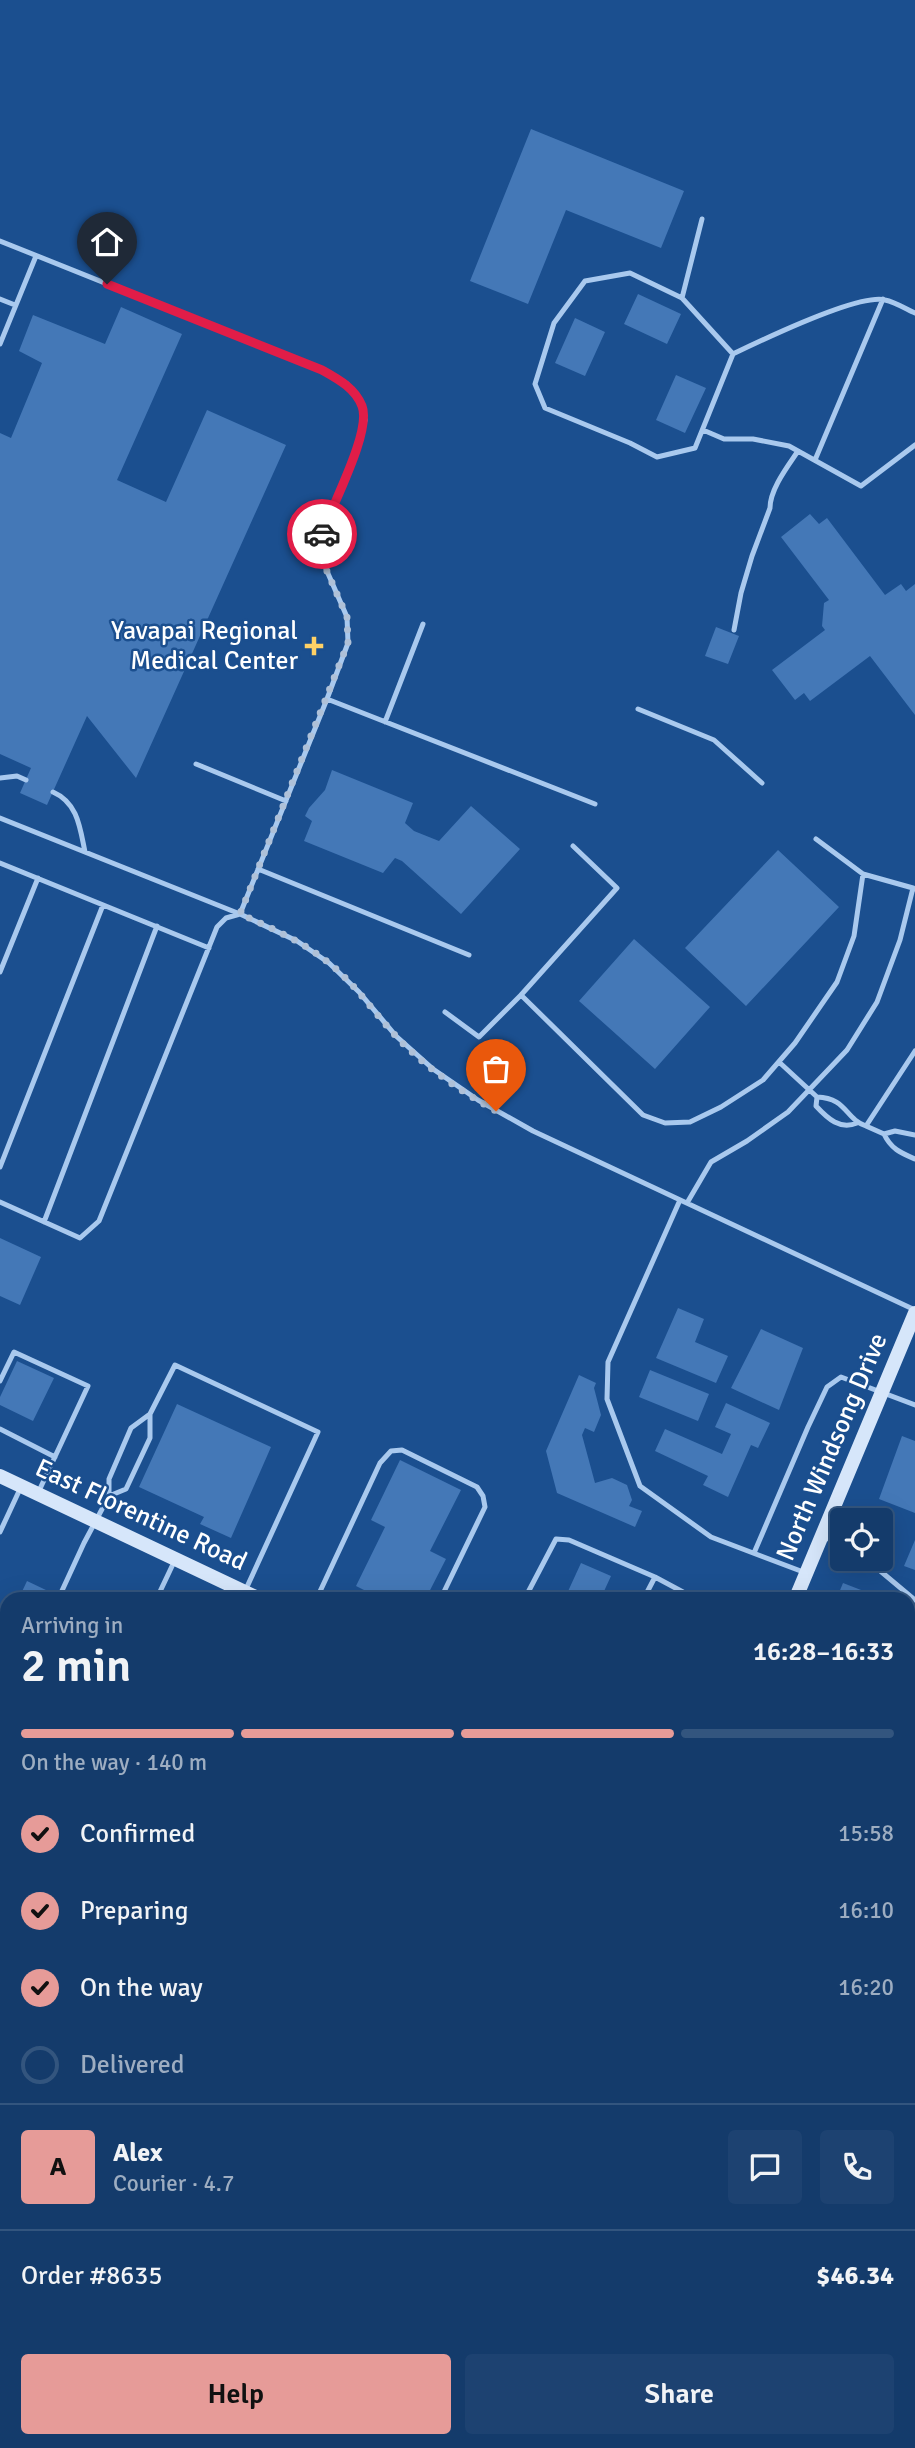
<!DOCTYPE html>
<html lang="en">
<head>
<meta charset="utf-8">
<style>
  :root { --surface:#143b6b; --page:#1d4271; --text:#f1f3f6; --muted:#9dadc1; --line:#33557e; --accent:#e69b98 }
  body { margin:0; font-family:Signika,sans-serif; background:var(--page); color:var(--text); height:100vh; display:flex; flex-direction:column; font-size:26px; white-space:nowrap }
  * { box-sizing:border-box; margin:0 }
  p { font-size:23px; color:var(--muted) }
  .icon { flex:none; width:38px; height:38px; fill:none; stroke:currentColor; stroke-width:2; stroke-linecap:round; stroke-linejoin:round }
  .map { position:relative; flex:1; overflow:hidden }
  .details { position:absolute; left:0px; top:1592px; width:915px; height:856px; display:flex; flex-direction:column; background:var(--surface); border-radius:21px 21px 0 0; box-shadow:0 7px 28px #0002,0 0 0 2px var(--line) }
  .details>* { flex:none }
  .controls { position:absolute; left:830px; top:1508px; display:grid; gap:14px }
  .controls a { display:grid; place-items:center; width:63px; height:63px; border-radius:7px; background:var(--surface); box-shadow:0 7px 28px #0002,0 0 0 2px var(--line); font-size:35px }
  .pin { position:absolute; display:grid; place-items:center; width:60px; height:60px; color:#fff; margin:-72px -30px; border-radius:50% 50% 50% 0; rotate:-45deg; box-shadow:0 0 7px #0007 }
  .pin .icon { rotate:45deg }
  .courier { position:absolute; display:grid; place-items:center; width:70px; height:70px; margin:-35px; border:5px solid #e11d48; border-radius:50%; background:#fff; color:#222; box-shadow:0 2px 9px #0007 }
  .summary em { font-style:normal; font-weight:600 }
  .summary div { display:flex; flex-direction:column-reverse }
  .summary { display:flex; align-items:center; justify-content:space-between; height:119px; padding:0 21px }
  h1 { font-size:46px; font-weight:600; line-height:52px }
  .bar { display:grid; grid-template-columns:repeat(4,1fr); gap:10px 7px; align-content:center; height:84px; padding:0 21px }
  .bar i { height:9px; border-radius:5px; background:var(--line) }
  .bar .active { background:var(--accent) }
  .bar p { grid-column:span 4 }
  .line { display:flex; align-items:center; gap:18px; padding:0 21px; border-top:2px solid var(--line) }
  .line div { flex:1 }
  .round { display:grid; place-items:center; flex:none; width:74px; height:74px; border-radius:7px; background:var(--page) }
  ol { padding:0 21px; list-style:none }
  li { display:flex; align-items:center; gap:21px; height:77px }
  li p { margin-inline-start:auto }
  li .icon { padding:7px; border-radius:50%; background:var(--accent); color:#111; stroke-width:4 }
  li:last-child { color:var(--muted) }
  li i { width:38px; height:38px; border:4px solid var(--line); border-radius:50% }
  .action { display:flex; gap:14px; margin-top:auto; padding:14px 21px }
  .action a { flex:1; height:80px; border-radius:7px; background:var(--accent); color:#111; font-size:28px; font-weight:600; line-height:80px; text-align:center }
  .action a+a { background:var(--page); color:var(--text) }
  .map>svg:first-child { display:block }
  .building { fill:#4478b7 }
  .lines { fill:none; stroke-linecap:round; stroke-linejoin:round }
  .lane { stroke:#a9c9ee; stroke-width:5 }
  .street { stroke:#a9c9ee; stroke-width:7 }
  .secondary { stroke:#d6e6fa; stroke-width:14 }
  .primary { stroke:#f0f6ff; stroke-width:18 }
  .done { stroke:#afc1d8; stroke-width:7; stroke-dasharray:0 12.6 }
  .route { stroke:#e11d48; stroke-width:9 }
  .poi-dot { fill:#ffd166; stroke:#1b4f8f; stroke-width:2.5 }
  .labels { text-anchor:middle; dominant-baseline:central; stroke-width:5; stroke-linejoin:round; paint-order:stroke }
  .poi-label { font-size:26px; fill:#fff; stroke:#1b4f8f; text-anchor:end }
  .street-label { font-size:26px; fill:#fff; stroke:#1b4f8f }
</style>
</head>
<body>
<div class="map">
<svg width="915" height="2448" viewBox="0 0 915 2448">
  <rect width="100%" height="100%" fill="#1b4f8f"/>
  <path class="building" d="M531,129l153,62 -23,57 -95,-38 -38,94 -58,-23z
    M638,294l43,20 -14,30 -43,-20z
    M121,307l61,27 -65,146 49,22 41,-92 79,35 -150,333 -49,-62 -40,89 -27,-12 11,-25 -31,-14v-321l11,5 31,-75 -23,-12 14,-36 72,29z
    M575,318l30,14 -20,44 -30,-13z
    M676,375l30,13 -21,45 -29,-13z
    M810,514l9,10 8,-6 58,77 16,-11 5,7 9,-7v131l-45,-59 -60,45 -6,-8 -9,7 -23,-30 53,-40 -3,-4 2,-23 5,-3 -48,-63z
    M716,627l23,9 -11,28 -23,-8z
    M332,770l81,33 -8,20 9,8 25,10 32,-35 49,43 -59,65 -59,-53 -7,-3 -12,15 -79,-32 8,-20 -7,-5 4,-8 16,-18z
    M778,850l61,57 -93,99 -61,-58z
    M634,939l76,68 -55,62 -76,-68z
    M0,1238l41,19 -21,48 -20,-9z
    M678,1308l26,11 -9,23 33,14 -12,27 -60,-25z
    M761,1329l42,19 -24,62 -48,-22z
    M17,1361l37,17 -21,43 -33,-16v-8z
    M650,1370l59,24 -11,27 -59,-24z
    M579,1375l17,8 -2,5 7,27 -7,17 -9,-4 -3,7 13,48 17,-5 15,7 5,15 -3,6 13,5 -7,16 -78,-34 -11,-42z
    M726,1403l44,20 -12,25 -7,-3 -23,52 -25,-12 5,-9 -53,-25 10,-22 57,25 9,-20 -16,-7z
    M177,1404l94,43 -40,91 -31,-14 4,-7 -65,-30z
    M902,1436l13,5v72l-36,-14z
    M400,1460l61,30 -31,61 16,8 -21,41h-41l-28,-14 29,-59 -14,-7z
    M915,1540v30l-11,-4z
    M581,1563l30,13 -11,24h-36z
    M27,1581l40,19h-49z
    M843,1583l31,12 -1,5h-37z
    M908,1646l7,3v34l-7,-3z
    M908,1694l7,3v90l-7,-3z
    M0,1778l7,3v60l-7,-4z
    M915,2043v99l-7,16v-103z
    M125,2441h19l19,7h-40z"/>
  <g class="lines">
    <path class="lane" d="M0,241l322,129 25,14 15,20 3,16 -4,19 -39,96 1,27 24,55 1,26 -21,56 -87,215 -14,4 -9,9 -118,294 -19,17 -80,-36
      M682,298l20,-79
      M0,299l15,6
      M0,344l36,-88
      M733,354l-51,-56 -52,-25 -45,8 -31,42 -19,61 10,24 85,35 27,14 38,-9 38,-94c27,-13 126,-61 152,-54 10,2 21,9 30,13
      M703,430l21,9h29l36,7 72,40 54,-41
      M815,460l68,-161
      M734,630l7,-37 11,-37 18,-48c0,-19 18,-42 28,-57
      M327,699l268,105
      M638,709l76,31 48,43
      M385,722l38,-98
      M196,764l90,37
      M0,778l17,-2 9,4
      M53,792c25,11 27,36 32,60
      M0,818l240,96 57,27 32,22 30,29 37,44 37,33 45,31 55,31 382,179
      M816,839l47,35 50,14
      M573,846l44,42 -96,107 122,120 22,8 25,-1 31,-15 42,-27 32,-37 42,-61 17,-46 9,-62
      M0,863l209,85
      M258,869l211,86
      M0,972l38,-94
      M445,1012l34,25 42,-42
      M915,1051l-49,75 18,8 11,-3 20,4
      M779,1062l38,35c30,1 28,22 49,29
      M817,1097l-1,9c12,13 24,24 41,17
      M884,1134c7,15 17,19 31,25
      M0,1167l103,-262
      M680,1200l-72,162 -1,37 33,87 71,51 95,36
      M687,1203l24,-41 36,-21 41,-29 59,-62 30,-48 23,-62 13,-52 2,1
      M44,1222l113,-296
      M0,1381l14,-29 74,34 -50,107
      M0,1429l55,28
      M109,1496l17,-7 24,-51v-24
      M0,1532l20,-43
      M824,1537l18,8
      M754,1553l54,-126 19,-40 14,-10 74,28
      M866,1559l49,41
      M60,1595l24,-52 25,-47v-17l22,-51 19,-14 25,-49 143,67 -72,157
      M132,1600l3,-4 12,4
      M156,1600l18,-38
      M316,1600l64,-137 11,-12 11,-1 75,37 6,9 2,11 -45,93
      M524,1600l32,-61 13,1 86,37
      M643,1600l12,-23 28,15v8
      M0,1633l7,8
      M908,1820l7,3
      M0,1884l7,4
      M908,1887l7,-9
      M0,2033l7,2
      M0,2066l7,3
      M0,2133l7,-16
      M908,2216l7,3
      M121,2441l3,1
      M24,2448l2,-7
      M97,2448l2,-7"/>
    <path class="street" d="M908,2346l7,-17
      M908,2387l7,2
      M440,2448l2,-7
      M870,2448l2,-7"/>
    <path class="secondary" d="M0,1476l262,124
      M795,1600l120,-287
      M908,1901l7,3
      M0,2192l7,2"/>
    <path class="primary" d="M0,2299l7,1
      M0,2331l7,2
      M479,2441l25,7
      M606,2441l24,7"/>
  </g>
  <g class="lines">
    <path class="done" d="M322,534l1,28 24,55 1,26 -108,271c31,14 62,27 89,49 25,20 43,47 65,71 28,31 66,57 102,77"/>
    <path class="route" d="M107,284l215,86c16,9 33,18 40,36 10,25 -30,99 -40,128"/>
  </g>
  <path class="poi-dot" d="M310.5 635.5h7v7h7v7h-7v7h-7v-7h-7v-7h7z"/>
  <g class="labels">
    <g class="poi-label">
      <text x="298" y="631">Yavapai Regional<tspan x="298" dy="30">Medical Center</tspan></text>
    </g>
    <g class="street-label">
      <text transform="translate(832 1447) rotate(-67)">North Windsong Drive</text>
      <text transform="translate(141 1515) rotate(25)">East Florentine Road</text>
    </g>
  </g>
</svg>
<div class="controls">
<a><svg class="icon" aria-label="locate" viewBox="0 0 24 24"><circle cx="12" cy="12" r="6"/><path d="M12 2v4M12 18v4M2 12h4M18 12h4"/></svg></a>
</div>
<div class="pin" style="left:496px;top:1111px;background:#ea580c"><svg class="icon" aria-label="bag" viewBox="0 0 24 24"><path d="M5 8h14l-1 12H6zM9 8a3 3 0 0 1 6 0"/></svg></div>
<div class="pin" style="left:107px;top:284px;background:#1f2937"><svg class="icon" aria-label="home" viewBox="0 0 24 24"><path d="M3 11l9-7 9 7M6 9v11h12V9"/></svg></div>
<div class="courier" style="left:322px;top:534px"><svg class="icon" aria-label="car" viewBox="0 0 24 24"><path d="M5 17H2v-5l4-1 3-4h7l3 4 3 1v5h-3M9 17h6M6 11h13"/><circle cx="7" cy="17" r="2"/><circle cx="17" cy="17" r="2"/></svg></div>
<section class="details">
<div class="summary"><div><h1>2 min</h1><p>Arriving in</p></div><em>16:28–16:33</em></div>
<div class="bar"><i class="active"></i><i class="active"></i><i class="active"></i><i></i><p>On the way · 140 m</p></div>
<ol>
<li><svg class="icon" aria-label="check" viewBox="0 0 24 24"><path d="M5 12l5 5 9-10"/></svg>Confirmed<p>15:58</p></li>
<li><svg class="icon" aria-label="check" viewBox="0 0 24 24"><path d="M5 12l5 5 9-10"/></svg>Preparing<p>16:10</p></li>
<li><svg class="icon" aria-label="check" viewBox="0 0 24 24"><path d="M5 12l5 5 9-10"/></svg>On the way<p>16:20</p></li>
<li><i></i>Delivered</li>
</ol>
<div class="line" style="height:126px"><b class="round" style="background:var(--accent);color:#111">A</b><div><b>Alex</b><p>Courier · 4.7</p></div><a class="round"><svg class="icon" aria-label="chat" viewBox="0 0 24 24"><path d="M4 5h16v11H9l-5 4z"/></svg></a><a class="round"><svg class="icon" aria-label="phone" viewBox="0 0 24 24"><path d="M5 4h4l2 5-3 2q2 4 5 5l2-3 5 2v4C11 20 4 13 5 4z"/></svg></a></div>
<div class="line" style="height:91px"><div>Order #8635</div><b>$46.34</b></div>
<div class="action"><a>Help</a><a>Share</a></div>
</section>
</div>
</body>
</html>
